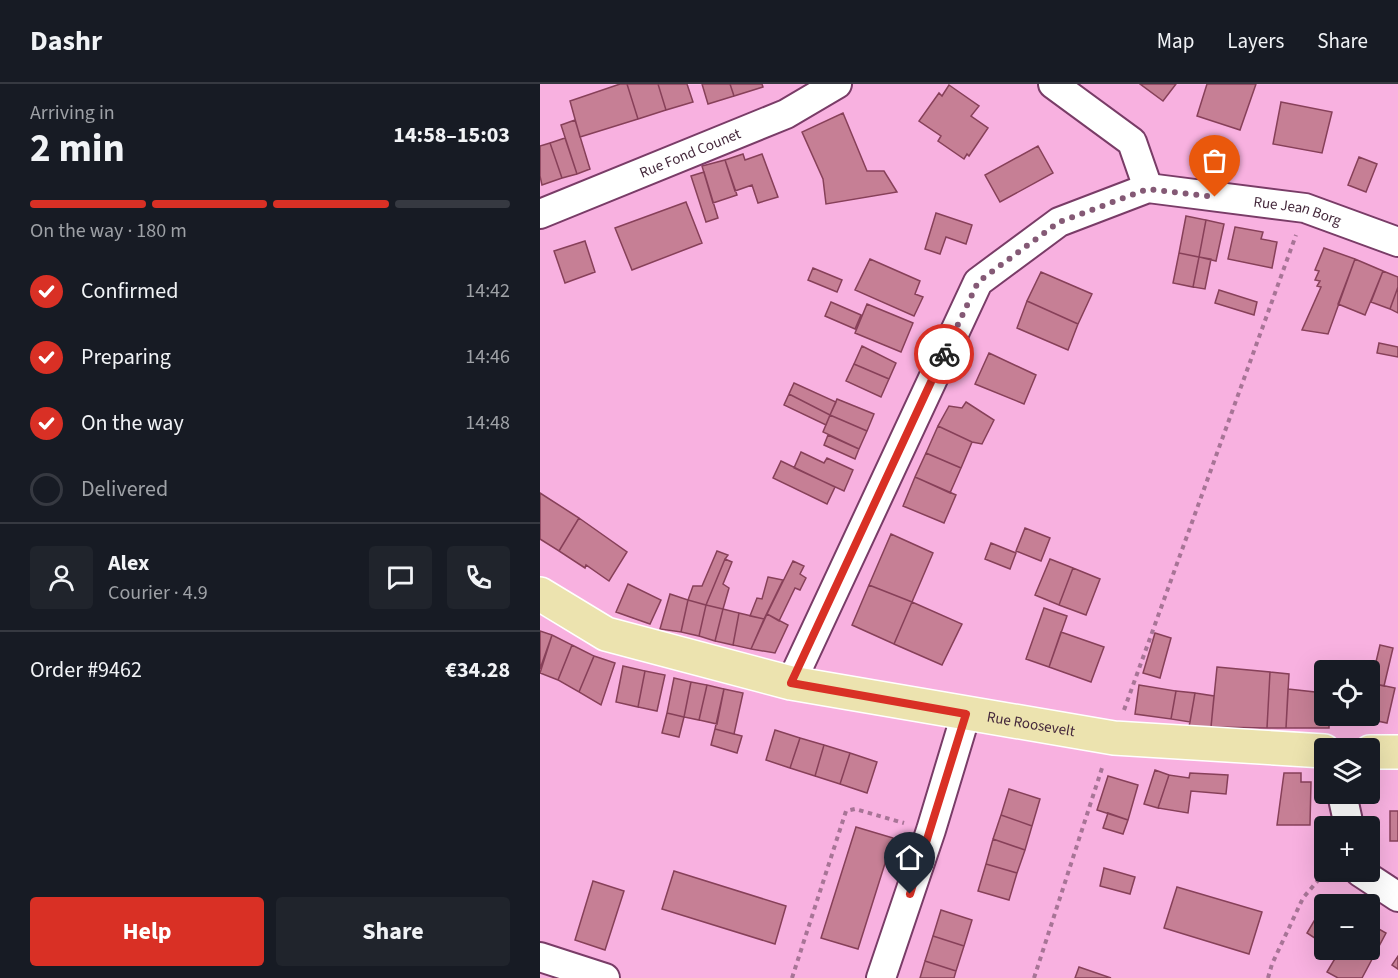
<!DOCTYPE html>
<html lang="en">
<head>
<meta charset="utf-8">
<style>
  :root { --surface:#171b24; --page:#20242c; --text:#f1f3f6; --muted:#9ea1a6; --line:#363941; --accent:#d93025 }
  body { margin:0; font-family:"Source Sans 3",sans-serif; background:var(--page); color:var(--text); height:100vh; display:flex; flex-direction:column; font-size:22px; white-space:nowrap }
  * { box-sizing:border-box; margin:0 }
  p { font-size:20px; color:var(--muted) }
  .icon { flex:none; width:33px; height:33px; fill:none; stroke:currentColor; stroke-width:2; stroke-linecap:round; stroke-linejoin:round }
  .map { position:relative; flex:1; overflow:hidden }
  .details { display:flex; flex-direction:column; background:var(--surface); width:540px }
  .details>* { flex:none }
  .buttons { position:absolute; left:774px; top:576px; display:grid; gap:12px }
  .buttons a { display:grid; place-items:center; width:66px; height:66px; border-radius:6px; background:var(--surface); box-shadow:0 6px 24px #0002; font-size:30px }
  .pin { position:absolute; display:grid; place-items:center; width:51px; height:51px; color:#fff; margin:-62px -26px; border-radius:50% 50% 50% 0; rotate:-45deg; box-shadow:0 0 6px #0007 }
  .pin .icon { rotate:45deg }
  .courier { position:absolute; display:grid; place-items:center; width:60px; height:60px; margin:-30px; border:4px solid #d93025; border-radius:50%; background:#fff; color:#222; box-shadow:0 2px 8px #0007 }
  .head em { font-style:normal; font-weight:700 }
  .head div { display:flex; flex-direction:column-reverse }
  .head { display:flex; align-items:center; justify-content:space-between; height:102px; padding:0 30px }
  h1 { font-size:39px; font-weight:700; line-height:45px }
  .bar { display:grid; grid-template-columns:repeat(4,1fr); gap:9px 6px; align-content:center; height:72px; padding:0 30px }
  .bar i { height:8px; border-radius:4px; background:var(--line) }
  .bar .active { background:var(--accent) }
  .bar p { grid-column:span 4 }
  .line { display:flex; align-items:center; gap:15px; padding:0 30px; border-top:2px solid var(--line) }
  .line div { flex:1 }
  .round { display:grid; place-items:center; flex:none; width:63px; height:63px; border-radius:6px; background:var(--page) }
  ol { padding:0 30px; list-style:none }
  li { display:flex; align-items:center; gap:18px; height:66px }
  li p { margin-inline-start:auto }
  li .icon { padding:6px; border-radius:50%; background:var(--accent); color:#fff; stroke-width:4 }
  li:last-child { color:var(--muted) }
  li i { width:33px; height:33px; border:3px solid var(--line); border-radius:50% }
  .button { display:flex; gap:12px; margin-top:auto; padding:12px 30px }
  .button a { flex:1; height:69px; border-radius:6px; background:var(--accent); color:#fff; font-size:24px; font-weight:700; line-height:69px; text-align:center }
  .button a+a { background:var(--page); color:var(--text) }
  header { display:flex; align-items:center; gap:36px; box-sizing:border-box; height:84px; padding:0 30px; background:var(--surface); border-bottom:2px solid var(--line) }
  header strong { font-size:28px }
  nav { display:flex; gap:33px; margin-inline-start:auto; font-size:21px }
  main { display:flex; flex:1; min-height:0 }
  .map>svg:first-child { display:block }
  .building { fill:#c67f95; stroke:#874059; stroke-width:1.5 }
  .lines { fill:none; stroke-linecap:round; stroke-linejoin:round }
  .minor-casing { stroke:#793c67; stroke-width:32 }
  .major-casing { stroke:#fff; stroke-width:36 }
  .path { stroke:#a77496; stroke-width:4; stroke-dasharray:4.5 4.5; stroke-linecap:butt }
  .minor { stroke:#fff; stroke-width:28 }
  .major { stroke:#ece3af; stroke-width:33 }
  .done { stroke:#845975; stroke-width:6; stroke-dasharray:0 10.8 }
  .route { stroke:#d93025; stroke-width:8 }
  .labels { text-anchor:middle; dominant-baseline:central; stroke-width:5; stroke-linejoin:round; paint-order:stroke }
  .street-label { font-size:15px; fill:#45293c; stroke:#ffe1f4 }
</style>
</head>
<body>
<header>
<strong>Dashr</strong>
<nav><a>Map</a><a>Layers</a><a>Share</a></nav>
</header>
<main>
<section class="details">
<div class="head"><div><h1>2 min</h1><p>Arriving in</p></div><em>14:58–15:03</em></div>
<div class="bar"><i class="active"></i><i class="active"></i><i class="active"></i><i></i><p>On the way · 180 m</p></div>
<ol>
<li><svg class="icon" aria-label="check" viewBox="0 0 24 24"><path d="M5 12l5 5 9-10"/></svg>Confirmed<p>14:42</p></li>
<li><svg class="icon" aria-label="check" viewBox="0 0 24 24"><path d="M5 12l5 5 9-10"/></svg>Preparing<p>14:46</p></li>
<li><svg class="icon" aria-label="check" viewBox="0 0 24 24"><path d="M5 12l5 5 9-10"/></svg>On the way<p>14:48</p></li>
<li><i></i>Delivered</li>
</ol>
<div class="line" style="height:108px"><a class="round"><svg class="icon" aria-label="person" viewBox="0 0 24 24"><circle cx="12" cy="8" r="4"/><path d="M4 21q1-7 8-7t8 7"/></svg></a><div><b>Alex</b><p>Courier · 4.9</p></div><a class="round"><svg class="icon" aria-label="chat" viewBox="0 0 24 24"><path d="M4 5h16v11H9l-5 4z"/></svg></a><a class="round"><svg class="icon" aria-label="phone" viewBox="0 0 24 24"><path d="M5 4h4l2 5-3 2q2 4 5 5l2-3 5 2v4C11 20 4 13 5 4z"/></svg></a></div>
<div class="line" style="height:78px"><div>Order #9462</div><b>€34.28</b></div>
<div class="button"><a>Help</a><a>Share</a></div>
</section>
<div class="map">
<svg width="858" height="894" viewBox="0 0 858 894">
  <rect width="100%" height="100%" fill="#f8b1e0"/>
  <path class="building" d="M80,0h7l11,35 -58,18 -10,-36z
    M87,0h31l8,26 -28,9z
    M118,0h29l6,18 -27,8z
    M162,0h28l4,12 -26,8z
    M190,0h32l1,3 -29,9z
    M600,0h36l-13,17z
    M667,0h49l-16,46 -43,-14z
    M409,1l30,21 -8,10 17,12 -19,28 -2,-2 -3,5 -26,-18 3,-5 -22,-15 20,-28 3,3z
    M741,18l51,10 -10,41 -49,-9z
    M303,29l24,58h17l13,21 -71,12 -3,-25 -21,-47z
    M35,36l15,49 -13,5 -16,-49z
    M25,54l12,36 -15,4 -12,-35z
    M10,59l12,35 -20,7 -2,-9v-30z
    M498,62l15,27 -53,29 -15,-27z
    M203,70l2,6 17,-6 16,43 -20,6 -6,-18 -17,6 -10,-31z
    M819,73l18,7 -11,28 -18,-7z
    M185,76l12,35 -24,8 -11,-37z
    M164,88l14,46 -12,4 -15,-46z
    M146,118l16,41 -70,27 -17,-42z
    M396,129l36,12 -6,19 -20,-7 -6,17 -15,-5z
    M646,132l20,4 -7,37 -20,-4z
    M666,136l18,4 -8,37 -17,-4z
    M695,143l28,5 -2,7 16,3 -5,26 -44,-9z
    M45,157l10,31 -30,11 -11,-32z
    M784,164l31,11 -27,75 -26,-4 19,-43 -4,-1 3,-5 -5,-1 4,-9 -4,-1z
    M639,169l20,4 -6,30 -20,-4z
    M659,173l12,2 -6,30 -12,-2z
    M330,175l50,22 -5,13 8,3 -9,19 -59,-26z
    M815,175l28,12 -18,44 -27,-11z
    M273,184l29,12 -5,12 -29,-12z
    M843,187l15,6v10l-8,22 -19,-7z
    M501,188l51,22 -14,30 -51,-23z
    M858,203v26l-8,-4z
    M679,206l38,12 -3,13 -39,-12z
    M487,217l51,23 -10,26 -51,-22z
    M291,218l30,13 -6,14 -30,-13z
    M327,220l46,19 -12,29 -46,-19z
    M839,259l19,4v10l-21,-4z
    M322,262l34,17 -7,16 -35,-15z
    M449,269l47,22 -12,29 -49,-20z
    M314,280l35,15 -8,18 -35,-16z
    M254,299l42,19 -6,13 -41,-21z
    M249,310l41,21 -4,10 -42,-20z
    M297,315l37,15 -7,17 -37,-16z
    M426,318l28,18 -12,24 -10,-2 -34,-16 11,-20 13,2z
    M290,331l37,16 -8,18 -36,-17z
    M398,342l34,16 -11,26 -35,-15z
    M288,351l31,14 -4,10 -31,-14z
    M261,368l23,11 3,-5 26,12 -9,21 -50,-23z
    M386,369l35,15 -11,25 -35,-16z
    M241,377l54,26 -8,17 -54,-26z
    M375,393l41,18 -12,28 -41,-17z
    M0,409l39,25 -20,33 -19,-12z
    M39,434l48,34 -18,29 -23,-16 -1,3 -26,-17z
    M485,444l25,10 -9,23 -25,-10z
    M351,450l42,19 -21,49 -43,-17z
    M451,459l25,10 -6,16 -25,-10z
    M177,467l11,4 -3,4 -19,46 -18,-5 5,-14h9z
    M185,475l7,3 -9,22 6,4 -6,21 -17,-4z
    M510,475l23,9 -14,37 -24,-10z
    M253,477l11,5 -4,8 6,4 -6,12 -5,-2 -16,33 -12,-7z
    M533,484l27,11 -14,36 -27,-10z
    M228,493l15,3 -19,39 -14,-3 7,-18 5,1z
    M88,500l33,16 -11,24 -34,-12z
    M329,501l43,17 -18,42 -42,-19z
    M130,510l18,6 -7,32 -21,-3z
    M148,516l18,5 -7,31 -18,-4z
    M372,518l50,22 -20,41 -48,-21z
    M166,521l17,4 -8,32 -16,-5z
    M504,524l23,8 -18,51 -23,-8z
    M183,525l16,4 -6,32 -18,-4z
    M199,529l25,6 -13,30 -18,-4z
    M227,530l21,11 -13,28 -24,-4z
    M0,547l12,4 -12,34z
    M521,548l43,15 -13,35 -42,-15z
    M615,549l16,5 -11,40 -17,-5z
    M12,551l20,10 -14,35 -18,-7z
    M32,561l22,11 -15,36 -21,-12z
    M840,561l13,3 -9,38 -13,-3z
    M54,572l21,7 -14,42 -22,-13z
    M83,582l22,5 -7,36 -22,-5z
    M677,583l53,5 -3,56 -56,-1z
    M105,587l20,4 -8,36 -19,-4z
    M730,588l19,2 -3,54h-19z
    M134,594l17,4 -7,35 -17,-4z
    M151,598l16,3 -8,35 -15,-3z
    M831,599l24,5 -8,35 -24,-5 1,-2h6z
    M167,601l17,4 -7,35 -18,-4z
    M599,601l37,6 -5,28 -36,-5z
    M184,605l19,4 -9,41 -19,-5z
    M748,605l36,4v23h5v12h-43z
    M636,607l19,2 -5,29 -19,-3z
    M655,609l19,3 -3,31h-22z
    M127,629l17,4 -5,20 -17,-4z
    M175,645l27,7 -5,17 -26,-8z
    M235,646l25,8 -10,30 -24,-8z
    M260,654l24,7 -9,31 -25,-8z
    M284,661l26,8 -10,31 -25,-8z
    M310,669l27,9 -10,31 -27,-9z
    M615,686l14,5 -11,33 -14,-4z
    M650,689l38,2 -2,19 -35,-3 -3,22 -30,-5 11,-33 20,3z
    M744,689h17v9h10l-1,43h-33z
    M568,692l30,9 -10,35 -31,-10z
    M469,705l31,10 -8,27 -31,-11z
    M850,727h8v30h-8z
    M568,729l20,7 -5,14 -20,-6z
    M461,731l31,11 -7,24 -32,-11z
    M316,743l37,11 -35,111 -37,-11z
    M453,755l32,11 -8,23 -31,-9z
    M446,780l31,9 -8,27 -31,-9z
    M564,784l31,9 -5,17 -30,-8z
    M134,787l112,35 -11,38 -113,-35z
    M53,797l31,10 -19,59 -30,-10z
    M637,803l85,25 -13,42 -85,-26z
    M787,815l9,5h-12v40l-17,-11z
    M401,826l31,10 -8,26 -31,-10z
    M830,840l16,9 -24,45h-24l-11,-6 13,-22h30z
    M393,852l31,10 -8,25 -31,-10z
    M858,872v13l-6,-4z
    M385,877l31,10 -2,7h-34z
    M539,883l32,11h-36z"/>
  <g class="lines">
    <defs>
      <g id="minor">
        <path d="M513,0l79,58 16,46"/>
        <path id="s1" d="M0,130l246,-100 51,-30"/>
        <path id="s2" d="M251,599l187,-401 81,-60 89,-34 157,20 93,34"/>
        <path d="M802,710l7,32"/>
        <path d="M820,788l38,25"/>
        <path d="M0,873l65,21"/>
        <path d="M341,894l50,-148 35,-116"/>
      </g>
      <g id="major">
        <path id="s3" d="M0,510l66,40 185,49 323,55 210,13"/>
        <path d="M830,668h28"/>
      </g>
    </defs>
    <use href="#minor" class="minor-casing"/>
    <use href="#major" class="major-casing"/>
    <path class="path" d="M584,626l172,-475
      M252,894l54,-167 9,-2 49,14
      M494,894l69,-213
      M728,894l4,-14 31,-66 22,-26"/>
    <use href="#minor" class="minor"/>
    <use href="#major" class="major"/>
  </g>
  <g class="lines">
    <path class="done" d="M404,270l34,-72 81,-60 89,-33 67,8"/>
    <path class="route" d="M370,810l56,-180 -175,-31 153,-329"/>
  </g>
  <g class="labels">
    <g class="street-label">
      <text stroke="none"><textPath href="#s1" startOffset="162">Rue Fond Counet</textPath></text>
      <text stroke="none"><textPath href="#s2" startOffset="790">Rue Jean Borg</textPath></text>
      <text stroke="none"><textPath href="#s3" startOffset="512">Rue Roosevelt</textPath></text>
    </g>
  </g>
</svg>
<div class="buttons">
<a><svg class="icon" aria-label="locate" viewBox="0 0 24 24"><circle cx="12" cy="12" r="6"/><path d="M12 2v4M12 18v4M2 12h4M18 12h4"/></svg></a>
<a><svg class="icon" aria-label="layers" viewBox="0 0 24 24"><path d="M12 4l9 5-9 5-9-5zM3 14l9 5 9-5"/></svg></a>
<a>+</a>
<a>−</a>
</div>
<div class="pin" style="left:675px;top:113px;background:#ea580c"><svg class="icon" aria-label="bag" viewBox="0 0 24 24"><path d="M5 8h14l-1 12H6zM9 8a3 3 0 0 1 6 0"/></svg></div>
<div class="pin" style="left:370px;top:810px;background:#1f2937"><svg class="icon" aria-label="home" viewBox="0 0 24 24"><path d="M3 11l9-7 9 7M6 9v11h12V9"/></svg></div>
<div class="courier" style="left:404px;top:270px"><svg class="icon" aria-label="bike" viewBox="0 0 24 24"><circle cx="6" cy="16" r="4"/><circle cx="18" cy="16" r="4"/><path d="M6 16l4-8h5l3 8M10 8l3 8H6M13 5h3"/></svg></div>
</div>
</main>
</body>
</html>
